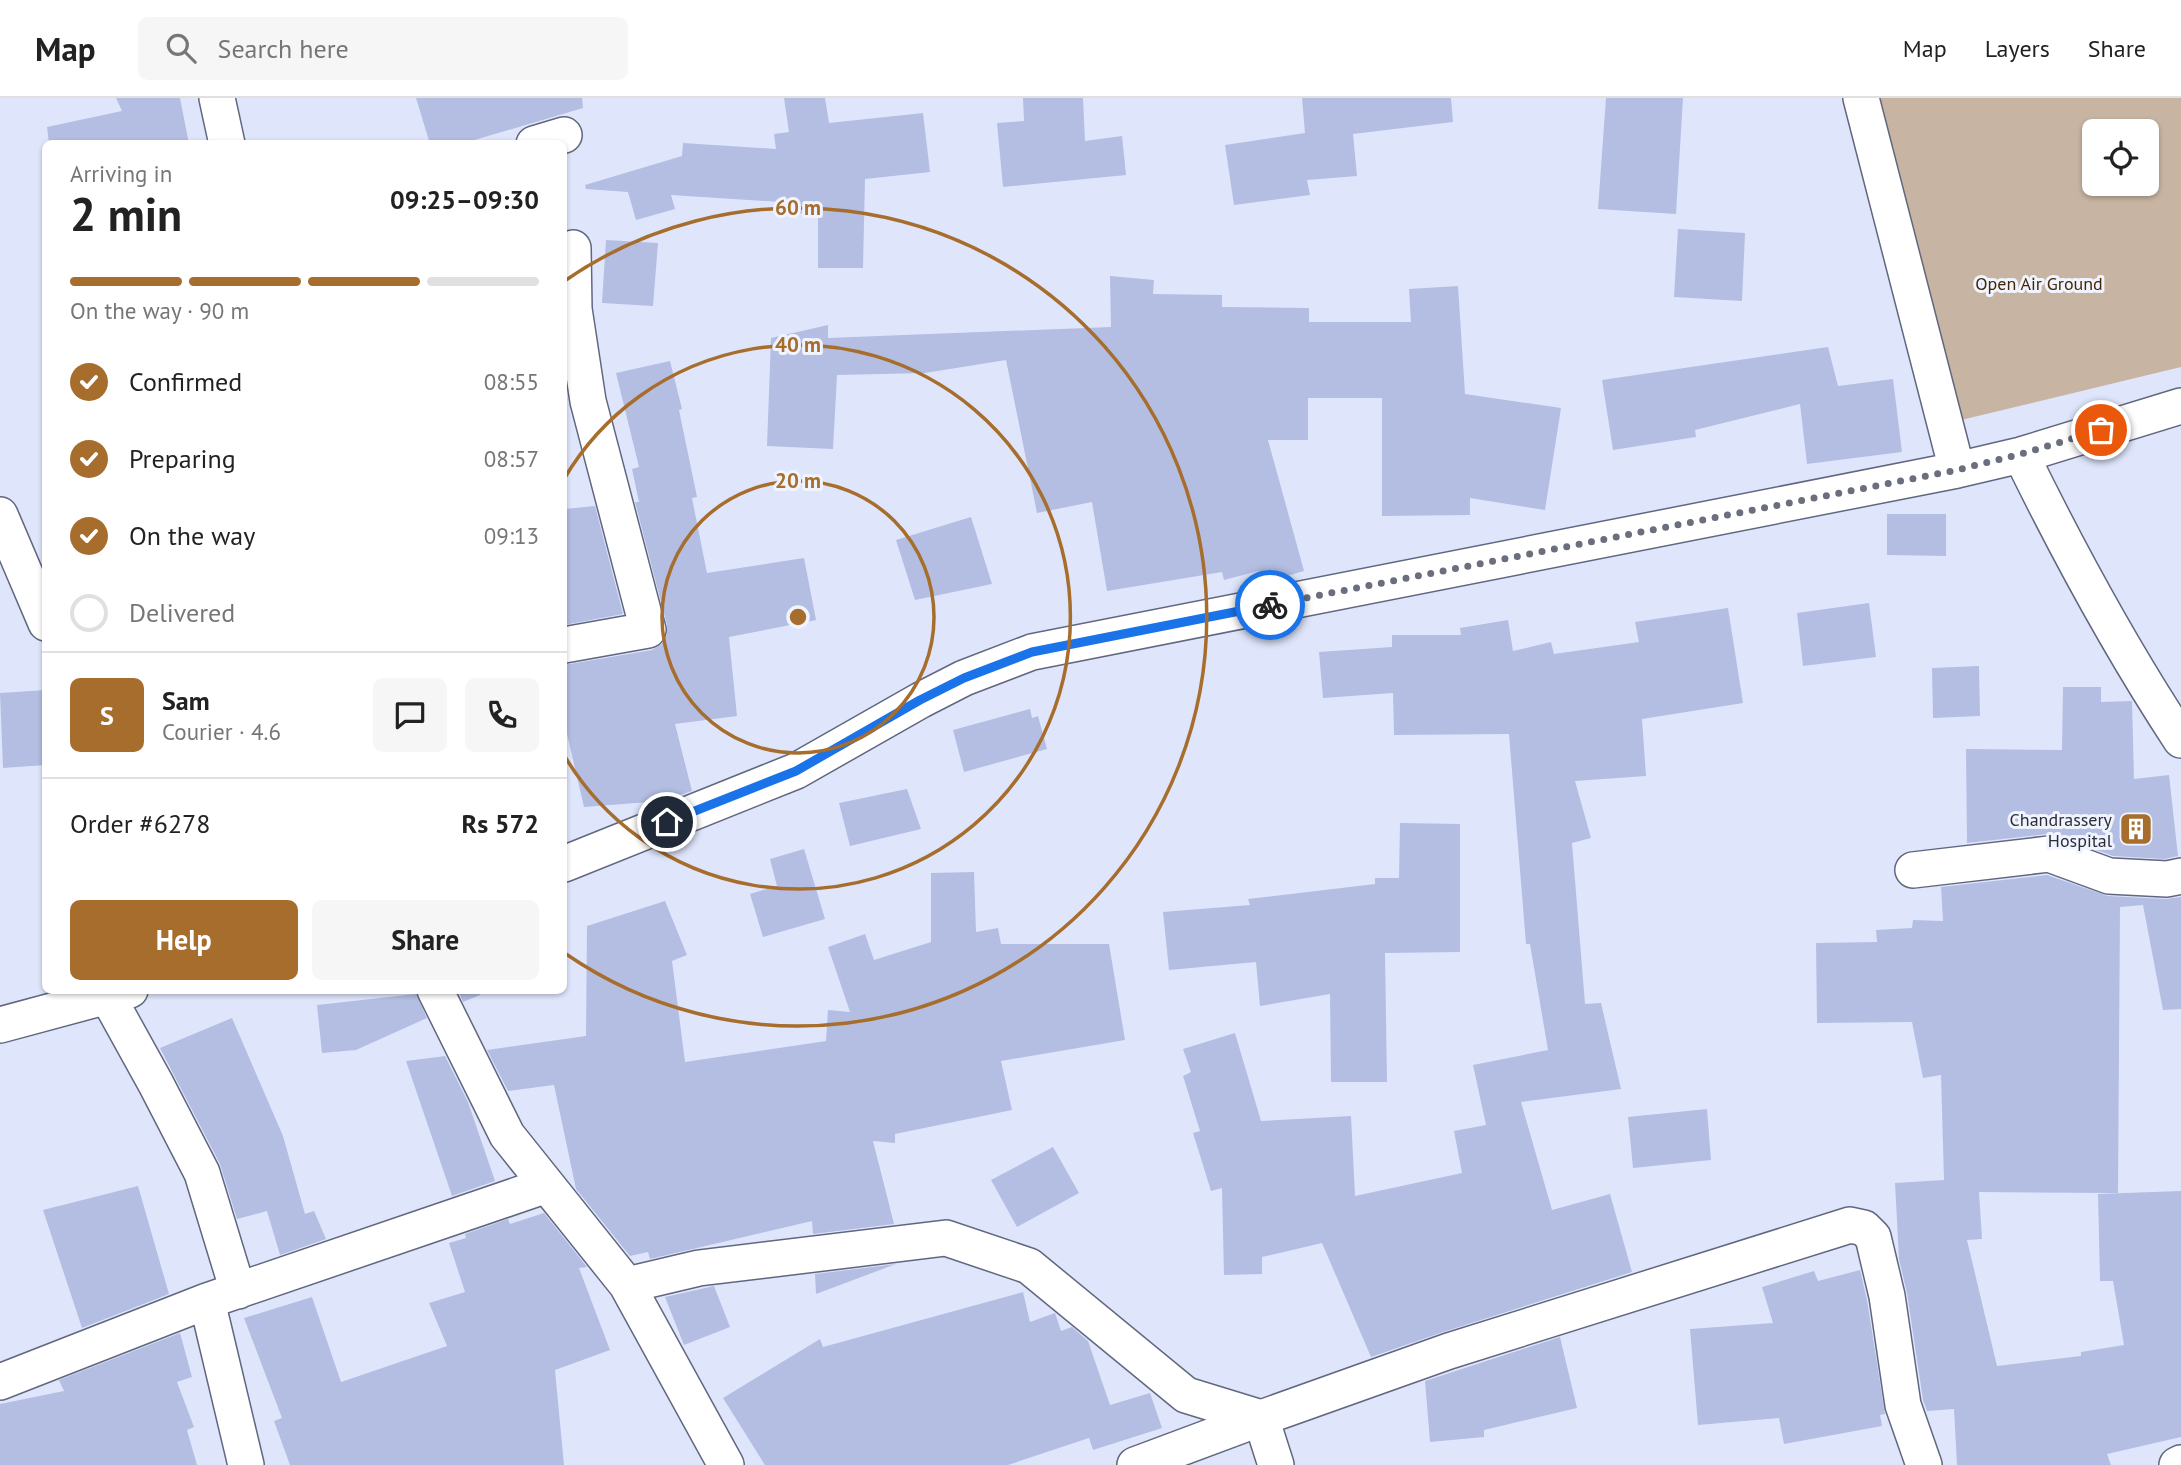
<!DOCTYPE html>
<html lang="en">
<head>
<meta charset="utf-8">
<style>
  :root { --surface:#fff; --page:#f6f6f6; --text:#222; --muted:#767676; --line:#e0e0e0; --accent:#a76d2d }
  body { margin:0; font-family:"PT Sans",sans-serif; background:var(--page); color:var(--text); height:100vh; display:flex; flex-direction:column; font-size:26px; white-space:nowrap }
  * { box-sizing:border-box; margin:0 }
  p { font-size:23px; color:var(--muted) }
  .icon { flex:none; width:38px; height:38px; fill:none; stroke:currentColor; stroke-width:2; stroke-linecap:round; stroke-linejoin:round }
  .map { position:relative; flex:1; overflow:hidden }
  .drawer { position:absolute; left:42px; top:42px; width:525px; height:854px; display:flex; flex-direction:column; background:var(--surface); border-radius:10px; box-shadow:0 2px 5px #0004 }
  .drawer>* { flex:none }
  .fabs { position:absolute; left:2082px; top:21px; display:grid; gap:14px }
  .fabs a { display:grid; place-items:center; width:77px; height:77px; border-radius:10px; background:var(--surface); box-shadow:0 2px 5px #0004; font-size:35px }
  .pin { position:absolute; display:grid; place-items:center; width:60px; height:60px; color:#fff; margin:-30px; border:4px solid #fff; border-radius:50%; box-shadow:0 2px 7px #0007 }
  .courier { position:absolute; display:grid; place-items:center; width:70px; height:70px; margin:-35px; border:5px solid #1a73e8; border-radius:50%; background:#fff; color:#222; box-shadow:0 2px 9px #0007 }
  .overview em { font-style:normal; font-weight:600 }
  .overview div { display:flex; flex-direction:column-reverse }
  .overview { display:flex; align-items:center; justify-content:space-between; height:119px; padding:0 28px }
  h1 { font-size:46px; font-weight:600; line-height:52px }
  .bar { display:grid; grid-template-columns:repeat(4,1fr); gap:10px 7px; align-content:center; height:84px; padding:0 28px }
  .bar i { height:9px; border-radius:5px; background:var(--line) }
  .bar .selected { background:var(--accent) }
  .bar p { grid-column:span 4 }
  .line { display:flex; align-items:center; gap:18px; padding:0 28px; border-top:2px solid var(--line) }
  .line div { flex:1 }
  .round { display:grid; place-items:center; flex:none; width:74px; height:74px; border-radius:10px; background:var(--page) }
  ol { padding:0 28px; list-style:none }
  li { display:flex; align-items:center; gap:21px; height:77px }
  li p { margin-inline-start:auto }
  li .icon { padding:7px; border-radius:50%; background:var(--accent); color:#fff; stroke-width:4 }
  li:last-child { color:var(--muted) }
  li i { width:38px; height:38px; border:4px solid var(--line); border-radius:50% }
  .button { display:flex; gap:14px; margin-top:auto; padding:14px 28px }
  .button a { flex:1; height:80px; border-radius:10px; background:var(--accent); color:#fff; font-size:28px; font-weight:600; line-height:80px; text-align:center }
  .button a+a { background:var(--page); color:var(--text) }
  header { display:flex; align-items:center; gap:42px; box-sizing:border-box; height:98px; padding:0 35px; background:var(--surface); border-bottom:2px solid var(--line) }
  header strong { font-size:33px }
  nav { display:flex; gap:38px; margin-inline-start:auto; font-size:24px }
  .search { width:490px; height:63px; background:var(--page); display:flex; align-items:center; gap:18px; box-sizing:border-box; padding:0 24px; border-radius:10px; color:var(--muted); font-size:26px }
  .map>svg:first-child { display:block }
  .green { fill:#c7b4a2; fill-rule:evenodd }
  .building { fill:#b3bee2 }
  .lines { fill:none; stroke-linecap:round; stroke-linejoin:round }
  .minor-casing { stroke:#60677f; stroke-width:38 }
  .minor { stroke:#fff; stroke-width:35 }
  .done { stroke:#6a6e7d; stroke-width:7; stroke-dasharray:0 12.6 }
  .route { stroke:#1a73e8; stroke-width:9 }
  .ring { fill:none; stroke:#a76d2d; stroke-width:3.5 }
  .labels { text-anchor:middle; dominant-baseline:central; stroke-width:6; stroke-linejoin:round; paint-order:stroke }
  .park-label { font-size:18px; fill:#442602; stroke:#f0f4ff }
  .poi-label { font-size:18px; fill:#2b2e38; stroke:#f0f4ff; text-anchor:end }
  .centre { fill:#a76d2d; stroke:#f0f4ff; stroke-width:3.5 }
  .ring-label { font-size:21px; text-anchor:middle; font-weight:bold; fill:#a76d2d; stroke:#f0f4ff; stroke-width:6; stroke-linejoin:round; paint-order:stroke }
</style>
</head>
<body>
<header>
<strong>Map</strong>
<div class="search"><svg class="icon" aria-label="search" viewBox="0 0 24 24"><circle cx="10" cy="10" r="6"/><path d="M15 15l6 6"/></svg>Search here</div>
<nav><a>Map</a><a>Layers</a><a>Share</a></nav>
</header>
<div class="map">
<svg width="2181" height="1367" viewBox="0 0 2181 1367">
  <rect width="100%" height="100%" fill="#dfe6fc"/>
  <path class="green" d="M1874,0h307v269l-224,54zM2095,33h52v53h-52z"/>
  <path class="building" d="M116,0h64l9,46h-140l-2,-17 75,-16z
    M416,0h166l1,10 -122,36h-31z
    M784,0h41l4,25 94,-10 7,59 -65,7 -2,89h-45v-56l-36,3 -1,-13 -110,-7 4,14 -39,11 -8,-28 -42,-3 -1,-4 97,-29 1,-13 93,6 -2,-15 15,-2z
    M1023,0h60l2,43 37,-5 4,39 -123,12 -6,-64 27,-2z
    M1302,0h149l2,24 -100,12 4,42 -50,4 3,15 -76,10 -9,-60 80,-12z
    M1606,0h77l-7,116 -78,-5z
    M1678,131l67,4 -3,68 -68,-4z
    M606,142l52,3 -5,63 -51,-3z
    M1110,178l44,4 -1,14 69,1v12l87,1v14h102l-2,-33 49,-3 7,108 96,14 -16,102 -75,-12v17l-88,1v-118h-74v42h-40l36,131 -42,12 -4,-12 -34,9 -2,-8 -115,19 -15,-89 -55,11 -31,-153 -81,13 -88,2 -4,74 -66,-3 4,-108 57,-13v13l283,-11z
    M1828,249l10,39 55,-7 9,73 -95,12 -7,-60 -105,26 1,7 -83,13 -11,-70z
    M670,263l12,48 -3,1 18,87 -5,1 15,75 97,-15 12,62 -87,17 8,79 -62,8 17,67 -30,10 -78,6 -20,-86v-56l88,-15 10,-6 5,-9v-10l-32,-123h4l-7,-33 7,-2 -23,-94z
    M595,408l28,108 -59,11v-116z
    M1887,416h59v42l-59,-1z
    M971,419l21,67 -77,16 -19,-60z
    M1869,505l7,54 -73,9 -6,-53z
    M1728,510l15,95 -101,16 4,57 -71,5 16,57 -19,5 13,161 16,-1 20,86 -100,13 31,108 58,-16 22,78 -189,60 -72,25 -49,-114 -60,14v17l-38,1 -2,-87 -11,3 -18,-58 7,-2 -17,-55 8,-4 -8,-23 52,-16 26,88 90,-5 4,80 107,-23 -8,-42 32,-6 -13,-60 75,-15 -18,-106h-4l-17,-210 -115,1 -1,-42 -70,5 -4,-46 73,-5v-12h69l-1,-7 48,-8 5,31 38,-9 3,12 85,-12 -4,-20z
    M1979,568l1,50 -47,2 -1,-50z
    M2063,589h38v15l31,-1 2,78 35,-4 9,81 -13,3 -52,-3 -57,-21 -9,-1 -80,9 -1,-94 96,1z
    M46,592v75l-43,3 -3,-75z
    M1030,611l2,9 6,-2 9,33 -83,23 -11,-42z
    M907,691l14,40 -71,17 -11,-43z
    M1400,725l60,1v128l-75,1 2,129h-56l-1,-88 -70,12 -4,-44 -87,8 -6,-58 87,-7 -2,-6 127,-15v-6h24z
    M804,751l21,70 -62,18 -13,-43 27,-8 -7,-27z
    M974,774l2,60 22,-4 3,16h108l16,96 -124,21 11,49 -117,24v9l-22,-2 21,83 -81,10 -1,-13 -162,38 -2,-7 -18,4 -54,-67 -22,-104 -46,6 -21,-41 99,-14 1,-110 78,-25 22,54 -15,6 13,101 141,-21 2,-31 22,2 -22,-65 37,-13 9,26 57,-18v-69z
    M2047,777l61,21 58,3 15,-2v112l-18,1 -20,-105 -23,2 -2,286 -139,-1 3,47 -15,1 30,126 84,-10v-4l43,-7 -11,-64h-13l-2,-87 83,-3v246l-74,17 4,11h-154l-3,-56 -27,2 -4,-11 -16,-107 -8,-34 -4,-76 49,-3 -3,-105 -18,3 -11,-56 -95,1 -1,-80 61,-1 -1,-12 36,-2 1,-8 30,1 -2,-34z
    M458,892h21l1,5 -17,7z
    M416,896l11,24 -71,32 -34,3 -5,-48z
    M232,920l51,118 22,78 9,-3 12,28 -46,16 -13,-44 -30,8 -17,-55 -60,-116z
    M445,958l23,46 27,79 -43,15 -46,-135z
    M1707,1011l4,51 -78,8 -5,-51z
    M1053,1049l26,46 -62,34 -26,-47z
    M138,1088l31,108 -87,34 -39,-118z
    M544,1115l43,54 -8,1 31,82 -55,20 9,95h-274l-16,-44 8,-3 -38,-100 68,-21 29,85 106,-36 -18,-43 36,-11 -16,-49 17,-5 -1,-4 43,-15 2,5z
    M896,1166l-80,30 -1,-20z
    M1860,1172l7,30 18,114 -5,1 2,11 -98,18 -5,-26 -81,7 -8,-96 83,-6 -11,-36 52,-16 4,10z
    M714,1188l16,41 -46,18 -19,-48z
    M1023,1194l7,30 25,-9 6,18 11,-4 16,14 22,64 40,-12 12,35 -69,22 -4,-12 -81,27h-243l-42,-67 97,-59 3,8z
    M180,1235l12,44 -15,5 17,45 -7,3 10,35h-197v-61l64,-13 -5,-11z
    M1560,1239l17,71 -93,22v7l-54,5 -5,-61z"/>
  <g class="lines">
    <defs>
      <path id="minor" d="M217,0l10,46
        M1861,0l96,372
        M534,46l30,-9
        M2021,357c48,98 100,194 160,285
        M0,417l46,108
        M564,547l84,-15 -60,-229 -14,-92 -1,-61
        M564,766l232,-93 125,-71 43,-22 68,-26 925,-182 64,-15 160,-49
        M1913,772l136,-16 60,22 58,3 14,-3
        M104,892l52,94 46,89 36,118
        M435,892l72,145 120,150 72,-17 247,-30 83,28 157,129 75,23 15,47
        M0,927l130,-35
        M627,1187l99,180
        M207,1203l39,164
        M0,1284l207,-81 340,-116
        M1135,1367l126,-47 188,-67 401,-126 14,3 9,9 14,59 16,109 21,60
        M2177,1367l4,-2"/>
    </defs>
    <use href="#minor" class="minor-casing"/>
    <use href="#minor" class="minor"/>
  </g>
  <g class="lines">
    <path class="done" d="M1270,507l687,-135 64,-16 80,-24"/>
    <path class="route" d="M667,724l129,-51 124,-71 44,-22 68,-26 238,-47"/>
  </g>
  <g class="ring">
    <circle cx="798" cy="519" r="136"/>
    <path d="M564 381A272 272 0 1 1 564 657"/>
    <path d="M566 182A409 409 0 1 1 566 856"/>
  </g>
  <defs>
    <symbol id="building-square" viewBox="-11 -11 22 22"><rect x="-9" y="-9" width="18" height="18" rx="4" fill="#a76d2d" stroke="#f0f4ff"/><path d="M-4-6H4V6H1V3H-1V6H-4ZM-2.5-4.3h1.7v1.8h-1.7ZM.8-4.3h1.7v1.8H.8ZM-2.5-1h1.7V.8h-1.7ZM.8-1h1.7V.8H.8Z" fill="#fff"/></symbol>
  </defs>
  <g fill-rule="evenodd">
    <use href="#building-square" x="2117" y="712" width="38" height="38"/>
  </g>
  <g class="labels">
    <g class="park-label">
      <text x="2039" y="185">Open Air Ground</text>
    </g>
    <g class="poi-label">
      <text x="2112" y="721">Chandrassery<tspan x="2112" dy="21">Hospital</tspan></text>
    </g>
  </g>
  <circle cx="798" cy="519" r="10" class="centre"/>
  <g class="ring-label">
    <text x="798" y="117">60 m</text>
    <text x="798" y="254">40 m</text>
    <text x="798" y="390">20 m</text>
  </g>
</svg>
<div class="fabs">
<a><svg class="icon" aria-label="locate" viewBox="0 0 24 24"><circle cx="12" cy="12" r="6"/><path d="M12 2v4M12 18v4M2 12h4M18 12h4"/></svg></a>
</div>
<div class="pin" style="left:2101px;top:332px;background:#ea580c"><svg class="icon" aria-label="bag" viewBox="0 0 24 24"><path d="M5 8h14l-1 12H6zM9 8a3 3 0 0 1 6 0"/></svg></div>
<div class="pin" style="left:667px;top:724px;background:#1f2937"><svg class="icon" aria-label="home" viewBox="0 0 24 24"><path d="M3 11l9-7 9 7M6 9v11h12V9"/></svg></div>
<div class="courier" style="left:1270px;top:507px"><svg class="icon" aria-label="bike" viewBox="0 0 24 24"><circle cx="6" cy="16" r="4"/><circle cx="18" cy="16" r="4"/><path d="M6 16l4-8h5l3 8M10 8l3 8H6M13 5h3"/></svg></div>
<section class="drawer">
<div class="overview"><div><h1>2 min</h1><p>Arriving in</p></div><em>09:25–09:30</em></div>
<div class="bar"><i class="selected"></i><i class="selected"></i><i class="selected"></i><i></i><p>On the way · 90 m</p></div>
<ol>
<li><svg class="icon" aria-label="check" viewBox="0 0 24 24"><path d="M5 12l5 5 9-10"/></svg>Confirmed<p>08:55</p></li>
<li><svg class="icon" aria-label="check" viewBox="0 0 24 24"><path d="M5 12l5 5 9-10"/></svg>Preparing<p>08:57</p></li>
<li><svg class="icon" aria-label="check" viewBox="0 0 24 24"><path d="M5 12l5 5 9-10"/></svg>On the way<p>09:13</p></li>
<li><i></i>Delivered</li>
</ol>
<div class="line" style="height:126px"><b class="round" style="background:var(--accent);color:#fff">S</b><div><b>Sam</b><p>Courier · 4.6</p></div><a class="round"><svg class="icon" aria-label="chat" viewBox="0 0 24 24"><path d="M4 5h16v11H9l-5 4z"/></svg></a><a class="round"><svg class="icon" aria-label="phone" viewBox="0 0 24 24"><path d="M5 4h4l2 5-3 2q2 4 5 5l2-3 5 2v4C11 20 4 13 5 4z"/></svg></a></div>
<div class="line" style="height:91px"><div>Order #6278</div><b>Rs 572</b></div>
<div class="button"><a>Help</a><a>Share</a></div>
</section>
</div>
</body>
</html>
